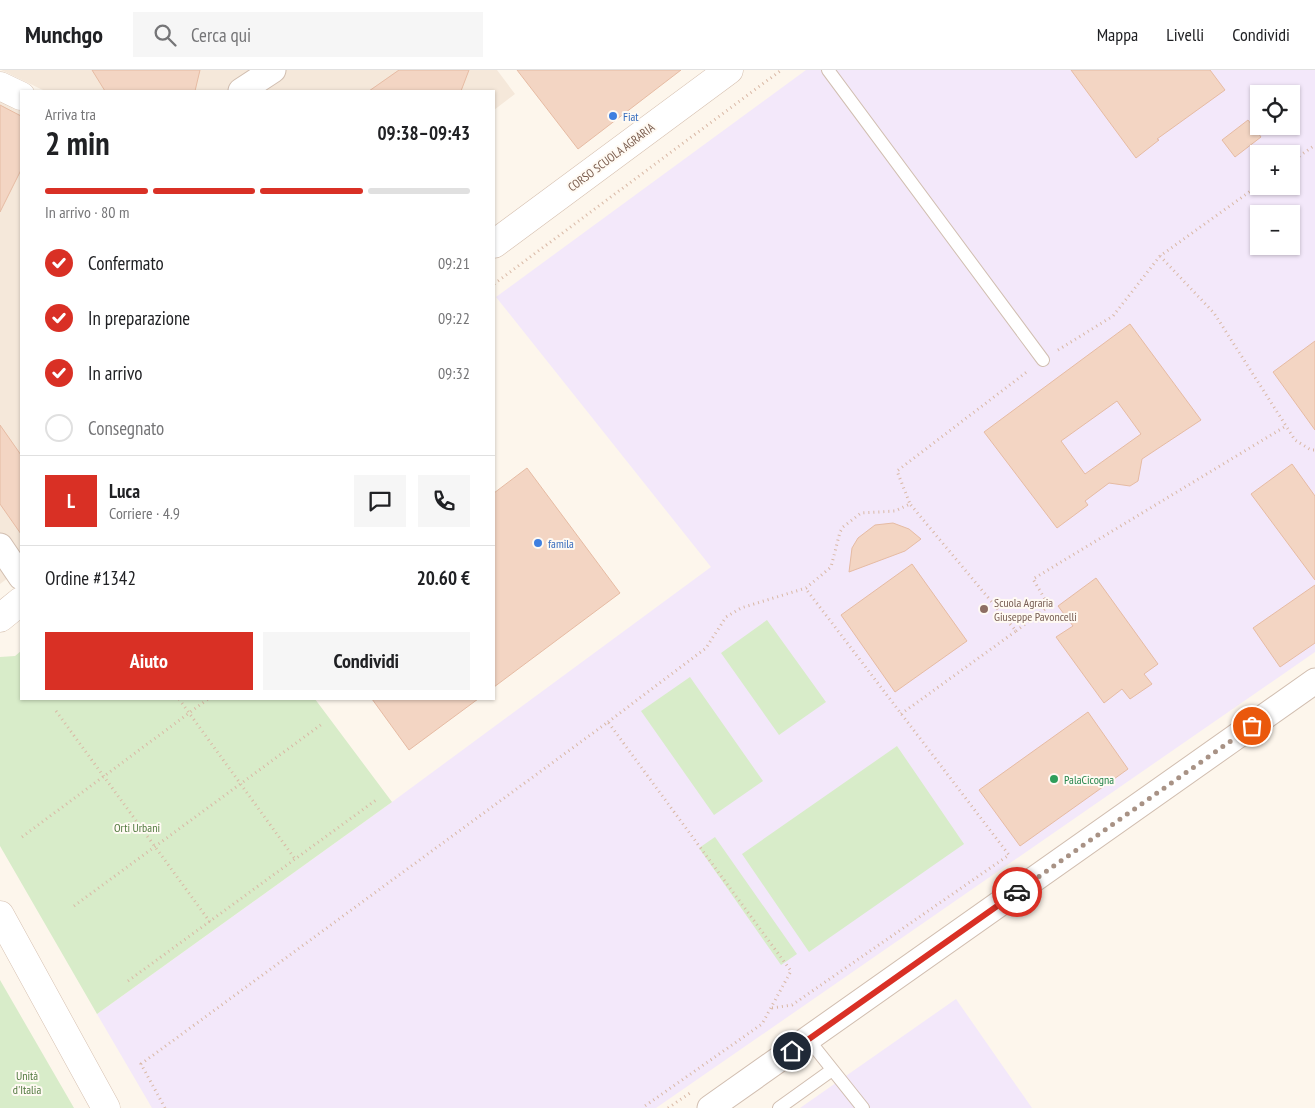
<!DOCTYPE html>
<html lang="it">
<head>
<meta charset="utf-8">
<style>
  :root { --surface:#fff; --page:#f6f6f6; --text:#202124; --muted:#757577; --line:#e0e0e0; --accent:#d93025 }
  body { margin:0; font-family:"PT Sans Narrow",sans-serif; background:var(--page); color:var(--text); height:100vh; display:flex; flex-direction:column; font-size:19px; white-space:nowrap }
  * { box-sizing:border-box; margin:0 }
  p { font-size:16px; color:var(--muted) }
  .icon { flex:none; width:28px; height:28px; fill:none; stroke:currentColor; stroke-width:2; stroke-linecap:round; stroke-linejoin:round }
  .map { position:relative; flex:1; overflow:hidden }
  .panel { position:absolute; left:20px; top:20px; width:475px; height:610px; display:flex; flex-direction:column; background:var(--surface); border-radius:0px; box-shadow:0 1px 4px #0004 }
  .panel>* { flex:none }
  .tools { position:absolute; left:1250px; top:15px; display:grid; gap:10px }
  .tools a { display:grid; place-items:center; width:50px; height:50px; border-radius:0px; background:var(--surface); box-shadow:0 1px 4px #0004; font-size:25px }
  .pin { position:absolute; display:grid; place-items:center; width:42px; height:42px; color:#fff; margin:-21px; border:2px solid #fff; border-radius:50%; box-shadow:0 1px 5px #0007 }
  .courier { position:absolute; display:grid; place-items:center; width:50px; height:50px; margin:-25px; border:4px solid #d93025; border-radius:50%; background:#fff; color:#222; box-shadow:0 1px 6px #0007 }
  .headline em { font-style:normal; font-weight:800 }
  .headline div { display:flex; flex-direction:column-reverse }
  .headline { display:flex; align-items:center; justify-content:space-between; height:85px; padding:0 25px }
  h1 { font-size:32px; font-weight:800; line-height:38px }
  .bar { display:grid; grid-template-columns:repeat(4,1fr); gap:8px 5px; align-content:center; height:60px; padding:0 25px }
  .bar i { height:6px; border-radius:4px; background:var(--line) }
  .bar .active { background:var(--accent) }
  .bar p { grid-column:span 4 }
  .line { display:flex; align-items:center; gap:12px; padding:0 25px; border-top:1px solid var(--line) }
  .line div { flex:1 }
  .round { display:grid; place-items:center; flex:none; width:52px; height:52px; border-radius:0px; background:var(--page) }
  ol { padding:0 25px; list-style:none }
  li { display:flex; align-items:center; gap:15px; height:55px }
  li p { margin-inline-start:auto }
  li .icon { padding:5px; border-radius:50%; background:var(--accent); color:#fff; stroke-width:4 }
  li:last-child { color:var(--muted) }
  li i { width:28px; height:28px; border:2px solid var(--line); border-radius:50% }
  .button { display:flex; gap:10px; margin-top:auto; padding:10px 25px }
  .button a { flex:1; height:58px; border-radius:0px; background:var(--accent); color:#fff; font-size:20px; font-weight:800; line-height:58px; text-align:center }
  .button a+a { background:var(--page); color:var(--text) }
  header { display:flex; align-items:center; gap:30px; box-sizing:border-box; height:70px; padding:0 25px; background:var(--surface); border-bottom:1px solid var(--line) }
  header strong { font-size:24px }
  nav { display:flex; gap:28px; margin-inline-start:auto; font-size:18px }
  .search { width:350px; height:45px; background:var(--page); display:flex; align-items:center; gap:12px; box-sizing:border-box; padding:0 18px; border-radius:0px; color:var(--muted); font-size:19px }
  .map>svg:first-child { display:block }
  .residential { fill:#f5e8da }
  .education { fill:#f3e8fa; fill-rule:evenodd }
  .green { fill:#d8ecc9 }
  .building { fill:#f3d5c3; stroke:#e6bba3; fill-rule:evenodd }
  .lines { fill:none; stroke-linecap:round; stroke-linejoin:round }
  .lane-casing { stroke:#d1beb0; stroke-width:14 }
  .street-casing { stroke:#d1beb0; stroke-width:27 }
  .secondary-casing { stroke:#d6c0b0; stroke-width:29 }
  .path { stroke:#d9b8a5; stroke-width:3; stroke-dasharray:1 4; stroke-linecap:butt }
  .lane { stroke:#fff; stroke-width:12 }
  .street { stroke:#fff; stroke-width:25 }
  .secondary { stroke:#fff; stroke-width:28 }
  .done { stroke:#a89285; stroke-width:5; stroke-dasharray:0 9 }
  .route { stroke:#d93025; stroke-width:6 }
  .shop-dot { fill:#3f7fe0; stroke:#fffaf3; stroke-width:2 }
  .education-dot { fill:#8d6e63; stroke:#fffaf3; stroke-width:2 }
  .leisure-dot { fill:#2e9e5b; stroke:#fffaf3; stroke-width:2 }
  .labels { text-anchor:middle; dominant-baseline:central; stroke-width:4; stroke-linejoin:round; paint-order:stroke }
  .shop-label { font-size:12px; fill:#366cbe; stroke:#fffaf3; text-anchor:start }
  .street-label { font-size:12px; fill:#7a5c4d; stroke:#fffaf3 }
  .education-label { font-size:12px; fill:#785e54; stroke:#fffaf3; text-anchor:start }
  .leisure-label { font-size:12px; fill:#27864d; stroke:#fffaf3; text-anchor:start }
  .park-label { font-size:12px; fill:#537a41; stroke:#fffaf3 }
</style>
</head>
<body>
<header>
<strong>Munchgo</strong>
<div class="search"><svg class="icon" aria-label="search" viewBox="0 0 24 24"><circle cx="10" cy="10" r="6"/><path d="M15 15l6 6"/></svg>Cerca qui</div>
<nav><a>Mappa</a><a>Livelli</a><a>Condividi</a></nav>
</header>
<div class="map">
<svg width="1315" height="1038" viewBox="0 0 1315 1038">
  <rect width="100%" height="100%" fill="#fdf6ec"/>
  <path class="residential" d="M1,0h496l18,24 -21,16v-19h-449z
    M0,29l21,11v458l-21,16z"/>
  <path class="education" d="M806,0h509v582l-659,456h-504l-55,-94 295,-212 319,-235 -215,-270zM1259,24h32v32h-32zM1259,84h32v32h-32zM1259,144h32v32h-32z
    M956,929l76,109h-232z"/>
  <path class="green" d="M767,550l59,82 -47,33 -58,-82z
    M21,581v48h294l77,103 -295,212 -97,-168v-189l15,-1z
    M690,607l73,104 -49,34 -73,-104z
    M897,676l67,98 -155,108 -67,-98z
    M715,767l82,117 -16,11 -82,-117z
    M0,910l74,128h-74z"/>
  <path class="building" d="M92,0h108l-5,21h-90z
    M399,0h70l-8,21h-92z
    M517,0h164l-103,79z
    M1071,0h139l15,20 -68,49 2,1 -23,18z
    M0,35l21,11v54l-21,42z
    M1248,50l13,17 -26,20 -13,-17z
    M1130,254l71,96 -59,39 -4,22 -8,5 -21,-3 -24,18 3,4 -31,23 -73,-96zM1117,331l24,33 -56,40 -24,-33z
    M1315,271v89l-42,-58z
    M0,355l21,30v79l-21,-30z
    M1292,394l23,32v84l-64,-86z
    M527,398l93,125 -126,94v-194z
    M893,453l16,6 12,10 -16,12 -56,21 3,-24 6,-10 17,-13z
    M912,494l55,77 -72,51 -54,-77z
    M1096,508l62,86 -14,10 8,10 -22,15 -8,-10 -18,14 -48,-66 17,-11 -15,-20z
    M1315,515v58l-35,24 -27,-39z
    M372,629h106l-69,51z
    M1088,642l40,57 -108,77 -41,-56z"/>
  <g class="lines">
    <defs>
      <path id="lane" d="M828,0l215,290
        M808,969l55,69
        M779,1038l53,-38"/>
      <path id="street" d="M241,21l32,-21
        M0,476l21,31
        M710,1038l605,-427"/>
      <path id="secondary" d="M0,16l21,10
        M494,174l235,-174
        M0,548l21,-17
        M0,845l106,193"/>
    </defs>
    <use href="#lane" class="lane-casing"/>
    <use href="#street" class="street-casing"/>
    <use href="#secondary" class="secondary-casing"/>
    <path class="path" d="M1291,92l24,-17
      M1160,186l54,57 81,127 16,10h4
      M494,214l286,-213
      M1058,280l55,-34 47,-60 99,-71
      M1016,561l33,-25 -16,-27 253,-153
      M179,629l116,160
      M56,641l154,211
      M901,644l115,-83 -106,-127
      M608,652l98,-74 20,-31 15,-9 65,-20 25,-21 9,-35 3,-5 18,-14 34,-2 15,-7 -13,-33 131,-100
      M22,767l186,-138
      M74,836l248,-182
      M128,911l248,-181
      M772,938l20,-3 217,-150 -203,-266
      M165,1038l-24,-44 467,-342 183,249 -29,53 -120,84
      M668,1038l22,-15"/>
    <use href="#lane" class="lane"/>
    <use href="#street" class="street"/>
    <use href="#secondary" class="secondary"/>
  </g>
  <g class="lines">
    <path class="done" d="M1017,822l235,-166"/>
    <path class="route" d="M792,981l225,-159"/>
  </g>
  <g class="shop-dot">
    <circle cx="613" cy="46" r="5"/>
    <circle cx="538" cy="473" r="5"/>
  </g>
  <circle class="education-dot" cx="984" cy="539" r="5"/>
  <circle class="leisure-dot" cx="1054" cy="709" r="5"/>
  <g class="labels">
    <g class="shop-label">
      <text x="623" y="46">Fiat</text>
      <text x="548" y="473">famila</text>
    </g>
    <g class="street-label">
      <text transform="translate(611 87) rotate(-37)">CORSO SCUOLA AGRARIA</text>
    </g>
    <g class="education-label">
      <text x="994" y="532">Scuola Agraria<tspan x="994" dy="14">Giuseppe Pavoncelli</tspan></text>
    </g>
    <g class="leisure-label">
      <text x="1064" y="709">PalaCicogna</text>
    </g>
    <g class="park-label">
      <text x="137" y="757">Orti Urbani</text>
      <text x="27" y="1005">Unità<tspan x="27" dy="14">d'Italia</tspan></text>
    </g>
  </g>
</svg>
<div class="tools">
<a><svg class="icon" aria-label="locate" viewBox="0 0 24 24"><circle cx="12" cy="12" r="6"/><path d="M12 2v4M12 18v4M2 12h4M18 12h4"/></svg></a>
<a>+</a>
<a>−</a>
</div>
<div class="pin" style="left:1252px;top:656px;background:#ea580c"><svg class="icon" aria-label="bag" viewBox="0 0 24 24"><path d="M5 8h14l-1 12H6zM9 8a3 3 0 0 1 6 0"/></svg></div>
<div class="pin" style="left:792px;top:981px;background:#1f2937"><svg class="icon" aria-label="home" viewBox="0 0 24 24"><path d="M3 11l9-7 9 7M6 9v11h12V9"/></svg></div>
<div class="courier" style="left:1017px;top:822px"><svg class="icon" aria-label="car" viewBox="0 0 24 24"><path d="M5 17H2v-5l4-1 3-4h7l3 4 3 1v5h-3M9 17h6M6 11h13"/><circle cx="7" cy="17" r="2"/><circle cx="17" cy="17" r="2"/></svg></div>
<section class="panel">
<div class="headline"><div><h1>2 min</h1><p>Arriva tra</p></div><em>09:38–09:43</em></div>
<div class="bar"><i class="active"></i><i class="active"></i><i class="active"></i><i></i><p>In arrivo · 80 m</p></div>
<ol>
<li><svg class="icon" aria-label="check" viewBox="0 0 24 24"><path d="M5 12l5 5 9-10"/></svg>Confermato<p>09:21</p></li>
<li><svg class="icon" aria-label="check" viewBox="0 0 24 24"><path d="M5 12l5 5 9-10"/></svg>In preparazione<p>09:22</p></li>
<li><svg class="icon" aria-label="check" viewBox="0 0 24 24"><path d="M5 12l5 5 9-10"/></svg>In arrivo<p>09:32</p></li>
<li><i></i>Consegnato</li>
</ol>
<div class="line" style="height:90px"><b class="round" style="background:var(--accent);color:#fff">L</b><div><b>Luca</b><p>Corriere · 4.9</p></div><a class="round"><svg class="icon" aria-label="chat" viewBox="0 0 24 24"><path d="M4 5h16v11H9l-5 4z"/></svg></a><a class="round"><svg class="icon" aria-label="phone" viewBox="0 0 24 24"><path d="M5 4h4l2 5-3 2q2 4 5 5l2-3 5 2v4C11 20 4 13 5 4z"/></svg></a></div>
<div class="line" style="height:65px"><div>Ordine #1342</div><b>20.60 €</b></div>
<div class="button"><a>Aiuto</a><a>Condividi</a></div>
</section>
</div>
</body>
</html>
